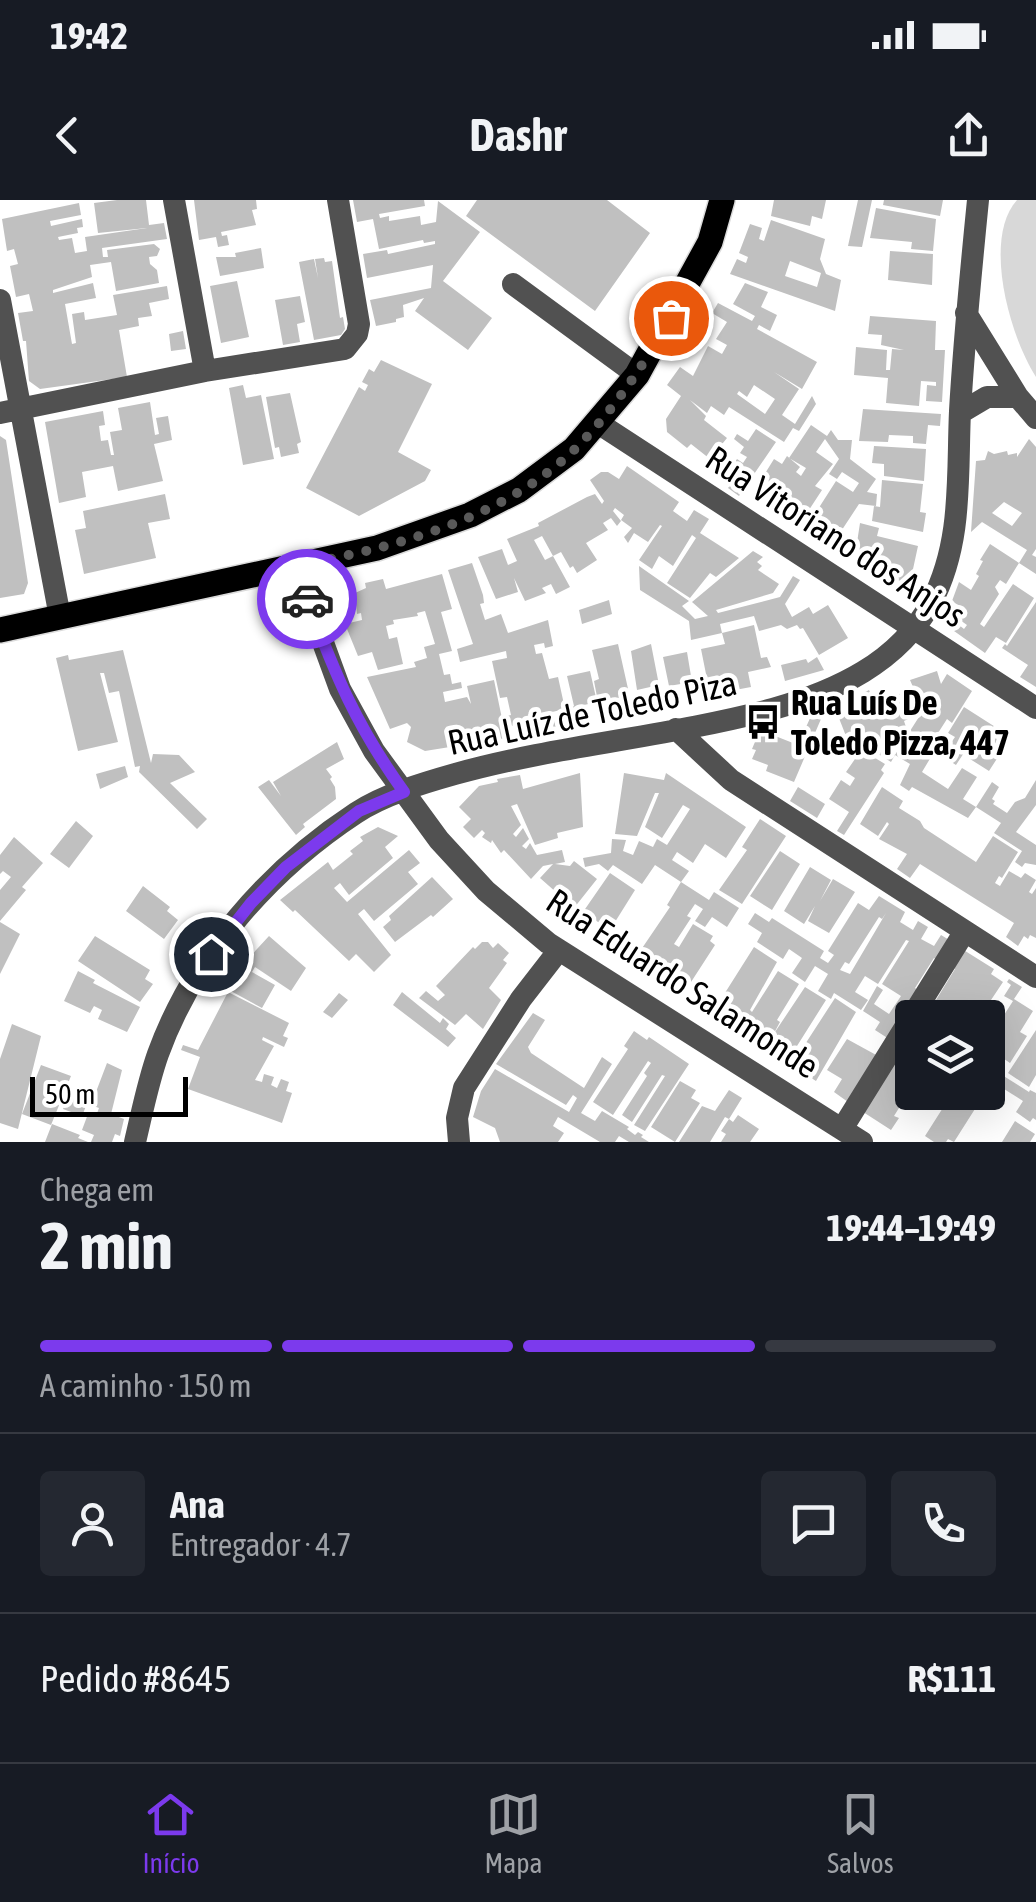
<!DOCTYPE html>
<html lang="pt">
<head>
<meta charset="utf-8">
<style>
  :root { --surface:#171b24; --page:#242831; --text:#f1f3f6; --muted:#9ea1a6; --line:#363941; --accent:#7c3aed }
  body { margin:0; font-family:"Asap Condensed",sans-serif; background:var(--page); color:var(--text); height:100vh; display:flex; flex-direction:column; font-size:38px; white-space:nowrap }
  * { box-sizing:border-box; margin:0 }
  p { font-size:32px; color:var(--muted) }
  .icon { flex:none; width:55px; height:55px; fill:none; stroke:currentColor; stroke-width:2; stroke-linecap:round; stroke-linejoin:round }
  .map { position:relative; height:942px; overflow:hidden }
  .sheet { display:flex; flex-direction:column; background:var(--surface); flex:1 }
  .sheet>* { flex:none }
  .fabs { position:absolute; left:895px; top:800px; display:grid; gap:20px }
  .fabs a { display:grid; place-items:center; width:110px; height:110px; border-radius:10px; background:var(--surface); box-shadow:0 10px 40px #0002; font-size:50px }
  .scale { position:absolute; left:30px; bottom:25px; width:158px; box-sizing:border-box; padding-left:10px; border:5px solid #000; border-top:0; font-size:28px; line-height:35px; white-space:nowrap; color:#000; -webkit-text-stroke:8px #fff; paint-order:stroke }
  .pin { position:absolute; display:grid; place-items:center; width:85px; height:85px; color:#fff; margin:-42px; border:5px solid #fff; border-radius:50%; box-shadow:0 2px 10px #0007 }
  .courier { position:absolute; display:grid; place-items:center; width:100px; height:100px; margin:-50px; border:8px solid #7c3aed; border-radius:50%; background:#fff; color:#222; box-shadow:0 2px 12px #0007 }
  .overview em { font-style:normal; font-weight:700 }
  .overview div { display:flex; flex-direction:column-reverse }
  .overview { display:flex; align-items:center; justify-content:space-between; height:170px; padding:0 40px }
  h1 { font-size:65px; font-weight:700; line-height:75px }
  .bar { display:grid; grid-template-columns:repeat(4,1fr); gap:15px 10px; align-content:center; height:120px; padding:0 40px }
  .bar i { height:12px; border-radius:8px; background:var(--line) }
  .bar .on { background:var(--accent) }
  .bar p { grid-column:span 4 }
  .line { display:flex; align-items:center; gap:25px; padding:0 40px; border-top:2px solid var(--line) }
  .line div { flex:1 }
  .round { display:grid; place-items:center; flex:none; width:105px; height:105px; border-radius:10px; background:var(--page) }
  .status { display:flex; justify-content:space-between; align-items:center; height:70px; padding:0 50px; background:var(--surface); direction:ltr }
  .status svg { height:28px; fill:currentColor }
  header { display:flex; justify-content:space-between; align-items:center; height:130px; padding:0 40px; background:var(--surface); font-size:45px; font-weight:700 }
  .dock { display:flex; justify-content:space-around; align-items:center; height:140px; border-top:2px solid var(--line); background:var(--surface); font-size:28px; color:var(--muted) }
  .dock a { display:grid; justify-items:center; gap:5px }
  .dock .on { color:var(--accent) }
  .map>svg:first-child { display:block }
  .green { fill:#d8d8d8 }
  .building { fill:#c0c0c0; fill-rule:evenodd }
  .lines { fill:none; stroke-linecap:round; stroke-linejoin:round }
  .major-casing { stroke:#dbdbdb; stroke-width:28 }
  .minor { stroke:#515151; stroke-width:22 }
  .major { stroke:#000; stroke-width:25 }
  .done { stroke:#595959; stroke-width:10; stroke-dasharray:0 18 }
  .route { stroke:#7c3aed; stroke-width:12 }
  .labels { text-anchor:middle; dominant-baseline:central; stroke-width:9; stroke-linejoin:round; paint-order:stroke }
  .street-label { font-size:35px; fill:#000; stroke:#fff }
  .poi-label { font-size:35px; font-weight:bold; fill:#000; stroke:#fff; text-anchor:start }
</style>
</head>
<body>
<div class="status"><b>19:42</b><svg viewBox="0 0 49 12"><path d="M0 12V9h3v3zM5 12V6h3v6zM10 12V3h3v9zM15 12V0h3v12zM26 1h20v11H26zM47 4h2v5h-2z"/></svg></div>
<header><svg class="icon" aria-label="back" viewBox="0 0 24 24"><path d="M15 5l-7 7 7 7"/></svg>Dashr<svg class="icon" aria-label="share" viewBox="0 0 24 24"><path d="M12 15V3M7 8l5-5 5 5M5 13v7h14v-7"/></svg></header>
<div class="map">
<svg width="1036" height="942" viewBox="0 0 1036 942">
  <rect width="100%" height="100%" fill="#fff"/>
  <path class="green" d="M1017,0h19v177c-26,-40 -54,-138 -19,-177z"/>
  <path class="building" d="M117,0h29l3,25 15,-2 3,16 -65,9 1,9h5l-1,-7 47,-6 6,5 -3,7 -8,1 1,7 7,6 2,13 -43,8 -5,-29 -21,3 2,12 -39,13v3l40,-10 3,15 -31,6 7,40 4,-1 -4,-29 12,-2 1,8 32,-5 -4,-20 54,-9 2,13 -20,4 3,13 -14,2 1,8 -20,4 8,47 -87,12 -11,-8 -3,-40h-3l-5,-28 15,-2 -4,-17 -13,3 -6,-31 8,-2 -4,-15 -7,2 -5,-32 77,-16 2,12 -31,6 1,5 31,-7 1,8 -6,1 1,5 -20,4 1,3 13,-2 3,15 12,-2 -2,-14 62,-9 -49,5 -4,-30z
    M194,0h62l1,9 -5,1 4,15 -35,7 1,4 5,-1 2,10 -11,2 -2,-10 -17,3z
    M353,0h71l1,6 -46,8 1,4 9,-2v5l31,-5 1,9 15,-3 2,-21 42,31 -37,49 49,37 -24,32 -53,-39 9,-13 -21,7 1,12 -8,2v3l-20,4 -6,-26 61,-12 2,-23 -66,13 -4,-24 24,-4 1,4 47,-10v-3l-11,2 -1,-3 -44,9 -6,-30 -16,3z
    M477,0h130l43,33 -55,78 -129,-95z
    M774,0h52l-4,19 -10,-3 -2,10 -39,-10z
    M858,0h14l-10,47 -14,-1z
    M884,0h59l-3,16 -57,-11z
    M876,8l60,11 -3,32 -22,-2 1,-7 -42,-4z
    M771,20l54,19 -5,20 6,15 15,6 -6,31 -105,-37 7,-15 9,4 2,-6 -9,-4 11,-29 12,4 -3,11 5,2zM790,61l31,12 -4,14 -32,-11z
    M261,48l3,20 -44,8 -4,-19h20l-1,-4z
    M890,51l43,3 -1,31 -44,-5z
    M324,58l1,4 7,-1 8,57 3,-1 2,12 -4,6 -27,5 -15,-78 15,-3 4,19 -3,-19z
    M237,81l12,56 -28,6 -11,-57z
    M745,83l23,9 -7,15 16,8 -7,16 -11,-6 -2,4 60,33 -15,27 -28,-17 25,17 -17,26 13,9 17,-28 4,8 -17,27 -6,-3 -9,14 -55,-35 -5,8 -13,-9 -4,7 -17,-13 16,16 -2,4 23,18 -17,21 -19,-15 -4,4 -20,-16 -1,-13 15,-23 -14,-11 13,-18 13,9 15,-30 14,8 5,-9 -11,-6 11,-17 -15,-9 6,-10 34,18 3,-5 -22,-12zM754,185l21,14 -10,15 -28,-20 2,-3 8,6z
    M300,96l5,26 -8,2 3,18 -17,3 -8,-45z
    M870,116l66,5 -1,29h10l-3,52 -16,-1 1,-16 9,1v-4l-15,-1 -2,25 -33,-3 2,-25 -34,-3 2,-28 31,3 -1,20h4l2,-21 12,1 -23,-5 1,-10 -14,-1z
    M183,131l3,18 -15,2 -2,-17z
    M381,160l51,24 -34,68 33,18 -6,11 -66,35 -53,-28 53,-101 6,4 3,-6 -6,-3 7,-13 5,3z
    M243,185l3,13 15,-3 13,64 -31,6 -14,-77z
    M290,193l11,49 -4,2 2,9 -18,4 -2,-10 -4,1 -9,-51z
    M150,202l5,33 4,-1 -3,-16 12,-2 4,24 -18,4 9,37 -45,10 -5,-25 -31,6 4,25 -27,6 -14,-81 58,-11 2,14 -6,1 2,15 7,-1 3,15h3l-4,-23 12,-2 -4,-22z
    M863,209l78,5 -1,12 -12,-1 -2,19 -13,-1v-7l-24,-1 -1,7 -29,-1z
    M811,225l16,11 4,-6 7,10h14l-2,19 26,20 -9,13 10,2 -1,12 -17,-2 -25,38 -51,-35 1,-4 -28,-15 18,-29 8,5 5,-8 13,11 -4,5 5,4 5,-8 -17,-10zM825,239l14,20 -10,15 8,5 5,-7 17,11 -6,9 -17,-11 -23,36 -6,-4 15,-23 -7,-4 18,-22 -17,-12z
    M756,229l20,13 -37,54 -11,-8 9,-12 -8,-5 8,-12 6,4 4,-6 -7,-4 4,-6 -10,-8 3,-5 11,7z
    M0,236l6,4 22,143 -4,11 -24,4z
    M1029,239l7,8v102l-4,6 4,2v17l-17,-11 8,-13 -45,-28 -11,10 5,-71 9,-1 3,-9 6,3 13,-3 1,4 9,-2v4zM1004,302l18,11 -10,13 -20,-13z
    M874,246l52,3 -2,32 -40,-5v-12l-12,-1z
    M627,266l52,36 -6,9 14,10 7,-11 15,9 -9,14 39,25 -23,19 -6,-4 -20,25 -23,-15 29,-45 -4,-3 -19,31 -14,-10 -7,13 -13,-9 23,-34 -2,-1 -12,17 -14,-9 -6,10 -4,-6 8,-9 -11,-8 3,-5 -9,-7 -2,3 8,10 -4,5 -6,-8 -8,5 5,7 -22,13 11,17 -20,13 -4,-7 -3,2 -9,-16 -8,4 -11,-20 -8,4 11,20 8,-4 17,31 -14,7 -5,-10 -9,4 4,5 -21,8 -11,-23 4,14 -22,7 -18,-42 24,-8 6,16 9,-4 -10,-22 32,-13 -1,-3 49,-26 8,-3 7,10 2,-3 -14,-21 11,-8h7l11,7z
    M882,280l41,4 -3,28 6,1 -3,19 -51,-11 2,-15 6,1z
    M165,294l5,25 -22,4 8,35 -72,16 -9,-44 11,-2 -3,-17z
    M860,323l19,5 -2,8 41,10 -8,37 -19,-4 2,-8 -10,-2 2,-6 -13,-2 -1,5 -17,-4z
    M990,344l29,19 -13,21 -6,-4 -5,7 4,7 -19,30 4,3 29,-43 21,14 -28,45 -10,-6 -11,16 -31,-22 5,-6 5,4 3,-4 -7,-5 7,-9 -15,-10 7,-19 12,8 8,-14 -3,-2 7,-13 -3,-1z
    M753,351l10,6 -6,5 5,4 -4,4 21,14 -6,9 -57,17 2,3 62,-16 13,-21 7,4 -15,24 7,13 17,-10 4,7 15,-9 20,33 -29,17 -16,-27 -3,1 -3,-4 -10,4 -6,-4 -22,6 -5,-15 -34,8 2,9 -31,7 -2,-19 -49,-31 -1,-24 50,35 -7,5 13,13 13,-3 -16,-14z
    M472,363l11,32 1,8 -4,1 5,16 16,-6 7,19 40,-13 5,26 -8,2 -1,-5 -10,2 2,9 6,-1 7,26 9,-2 7,32 -13,3 4,16 -28,6 -3,-11 -19,4 -2,-10 7,-2 -4,-18 -7,1 -8,-37 15,-3 -1,-7 -46,11 -3,-13 16,-5 -25,-74z
    M442,374l10,35 -11,3 11,39 -13,3 5,21 6,-1 2,10 9,-2 1,6 -19,4 2,10 22,-5 4,7 -4,-18 27,-6 12,58 -81,13 -18,-9 4,-15 -4,-4 -17,6 -23,-52 49,-10 -2,-5 13,-4 -3,-11 11,-3 -10,-33 -8,2 1,3 -25,4 1,4 -8,2 3,13 8,-2 6,27 -25,6 -6,-18 -14,4 -13,-32 17,-4 -1,-7 -4,1 -2,-21 11,-5 -1,-5 18,-4 3,10z
    M609,400l3,14 -30,10 -3,-14z
    M1036,402v85l-16,-10 8,-12 -26,-17 3,-4 2,2z
    M754,425l7,33 6,-1 4,10 -23,5 3,15 -16,3 -4,-16 -24,5 -6,-30 24,-5 -3,-11z
    M618,444l15,67 -12,3 -4,-11 -18,4 -5,-26 5,-2 -7,-29z
    M651,444l8,41 -22,5 -6,-39z
    M123,450l28,113 2,-9 26,1 16,17 -25,11 37,36 -10,10 -58,-57 1,-6 -5,1 -16,-76 -10,2 -5,-20h-4l18,69 -40,9 -22,-93 12,-3 1,5z
    M687,452l5,30 -23,4 -6,-29z
    M817,457l7,13 -39,11 -4,-16 25,-6 2,4z
    M590,471l7,31 -13,3 3,16 -16,4 -4,-17 7,-2 -7,-30z
    M937,471l4,13 6,-10 25,17 -20,32 -5,-4 -16,25 -21,-13 21,-33 -2,-5 -19,14 4,9 -10,5 2,6 -16,7 6,14 -6,3 5,4 -4,7 -25,-16 -4,4 23,14 -4,6 3,3 -40,62 -7,-4 12,-19 -20,-13 12,-19 9,6 5,-8 -9,-6 9,-13 -20,-51 34,-18 7,16 37,-19 -3,-7z
    M964,507l47,30 -22,34 -19,-12 8,-17 -5,-3 -17,26 -14,-9 13,-19 -7,-4z
    M824,512l-30,70 -28,-11 2,-6 -16,-6 4,-9 -4,-1 8,-19 38,15 13,-29z
    M337,542l7,17 -18,10 6,8 -2,2 5,8 1,12 -33,25 2,3 -9,8 -38,-48 11,-7 12,16 -8,-14z
    M903,542l21,14 4,-7 6,3 -12,20 26,17 14,-21 15,9 -14,22 13,8 -8,11 -56,-31 -3,4 -9,-6 10,-21 -15,-9z
    M125,566l3,11 -28,12 -4,-15z
    M580,573l3,54 -26,6 1,5 -23,7 -18,-41 -6,2 10,19 -8,9 3,3 7,-9 6,11 -7,7 4,3 4,-6 7,12 25,-5 3,12 -10,2 15,2 4,-5 23,18 -23,29 -34,-30 13,-14 -10,2 -12,13 -27,-29 -3,3 -9,-13 -1,3 -9,-6 3,-4 -3,-3 -8,8 -11,-11 8,-8 -12,-12 20,-21 19,-4 -1,-3 23,-4 3,14z
    M624,573l40,7 2,-7 80,54 -20,31 -21,-14 -12,19 -16,-11 -5,8 17,11 -8,11 -26,-17 -13,19 -29,-19 -5,6 -9,-7 -14,3 -2,-9 28,-5 1,-14 14,1 -3,11 10,4 6,-14 14,6 4,-8 10,6 23,-36 -7,-4 -21,33 -17,-11 14,-34h-4l-18,43 -22,-2z
    M1036,580v25l-20,27 20,13v20l-11,-2 -3,4 -7,-5 7,-11 -28,-18 7,-10 -25,-16 16,-25 7,5 -7,12 3,2 -2,3 14,9 8,-11 10,-4z
    M798,587l27,17 -8,14 -27,-17z
    M882,587l21,14 -4,7 21,13 4,7 52,34 17,-26 25,16 -16,26 -3,-2 -4,7 5,3 9,-15 12,7 4,-5 11,7 -7,12 3,2 4,-6v50l-6,-3 -2,4 -4,-3 -6,10 -12,-9 8,-14 -94,-59 -10,14 -13,-9 10,-15 -28,-15 10,-15 -2,-2 -9,14 -18,-12z
    M760,619l26,17 -44,68 -23,-14 28,-40 -5,-3z
    M76,621l17,15 -24,32 -19,-14z
    M378,627l20,9 -13,11 8,11 -44,37 -9,-12 -6,5 13,14 62,-52 11,13 -12,9 10,12 -44,37 -10,-12 -6,5 33,41 -17,17 -18,-18 -7,7 -54,-51 -2,2 -13,-12 48,-38 5,8 20,-16 -3,-3 13,-10 -3,-4z
    M14,637l29,26 -21,24 4,3 -26,31v-31l11,-13 -8,-6 -3,3v-19z
    M780,651l20,13 -28,46 -22,-14z
    M810,667l21,13 -11,21 13,-22 22,13 -26,41 -21,-12 7,-15 -11,18 -20,-13z
    M610,673l25,17 -25,40 -27,-18z
    M432,677l21,22 -20,18 -2,-2 -36,27 -12,-15 8,-7 -2,-4z
    M681,682l28,18 5,-8 25,16 -12,19 -15,-10 -7,10 -10,-6 8,-12 -8,-5 -8,12 4,2 -17,26 5,3 14,-23 20,12 -3,5 5,4 -33,51 -15,-10 9,-14 -10,-6 -9,14 -25,-17 38,-56 -3,-2z
    M143,686l27,21 -3,4 11,9 -14,19 -38,-28z
    M879,696l26,16 -5,10 13,8 5,-9 10,6 -7,12 13,7 7,-11 10,6 -13,20 -4,-3 -19,30 4,3 -30,48 -14,-9 5,-8 -17,-11 14,-25 6,4 -9,14 15,10 12,-18 -19,-12 27,-43 -3,-1 -28,44 -13,-8 -10,16 13,8 -7,10 -27,-17 -3,6 -13,-8 10,-17 -13,-8 -10,16 -13,-9 10,-15 -13,-9 -6,10 -26,-17 5,-9 -14,-9 7,-11 14,9 3,-4 52,33 -4,7 8,5 6,-8 -6,-4 30,-48 11,7zM886,713l-36,61 -10,-4 5,-8 4,2 30,-47 3,2z
    M0,722l20,12 -20,40z
    M95,736l55,34 -5,9 8,5 -13,18 -62,-41z
    M269,736l37,32 -15,23 -36,-24 -3,5 23,13 -13,23 -33,-18 17,-29z
    M482,742h6l5,6 5,-5 11,10 -6,7 4,3 -18,25 12,12 -18,29 -17,-15 -11,11 -36,-27 7,-7 12,10 7,-6 -9,-9 37,-39 2,2z
    M754,747l23,15 -27,48 2,2 26,-41 21,13 -22,36 3,2 -7,13 32,-48 21,13 -29,46 3,6 35,-54 21,14 -40,69 -105,-66z
    M962,749l32,20 -3,5 12,8 -12,18 6,4 -9,14h-25l1,-5 -3,5h-36l30,-49 -4,-3z
    M78,771l17,9 -2,3 47,24 -13,25 -29,-13 4,-9 -8,-4 -4,7 -26,-12z
    M1009,779l13,8 -8,12 19,12 -13,21 7,4 -17,27 -22,-15v-8l25,-39 -9,-5 7,-11 -4,-3z
    M228,792l61,31 -6,13 5,2 -4,9 -21,-10 -1,3 12,6 -19,34 7,2 2,-8 10,3 -3,8 6,3 4,-9 8,3 -3,9 6,2 -10,30 -94,-34 12,-32 -19,-7 2,-5 15,5z
    M402,792l38,31 3,-5 6,6 -3,5 10,9 -8,9 -55,-42z
    M339,793l9,7 -16,18 -9,-6z
    M533,813l12,7 -17,27 3,6 53,35 18,-31 10,7 -31,49 14,8 7,-10 27,16 -2,2 8,6 3,-3 5,3 -2,2 8,5h-20l-10,-6 -4,6h-15l-42,-25 -5,9 11,7 -6,9h-58l-5,-14 -22,-11 8,-26 14,-22 74,43 8,-14 -4,-3 -7,10 -70,-41z
    M12,824l29,12 -23,93 -18,-6v-64z
    M1036,830v45l-7,12 -21,-14z
    M634,831l13,9 2,-3 40,27 -44,67 -11,-6 31,-49 -3,-1 -30,47 -10,-7 25,-39 -3,-3 7,-10 -3,-2 -35,54 -20,-13 35,-53 -4,-3z
    M847,839l31,17 -30,46 -14,-10 8,-13 -15,-9z
    M905,843l7,5v39l-18,29 5,2 -8,12 -31,-20z
    M988,859l17,11 -3,5 27,17 1,-2 6,3v27l-3,-2 -3,4 -14,-10 7,-11 -27,-17 -9,13 -7,-5h8z
    M107,863l15,7 -11,44 13,5 -4,17 -5,-2 -3,8h-21l3,-7 -12,-5 6,-16 8,2 3,-8 -8,-3z
    M41,865l30,11 -20,49 -29,-11z
    M680,881l16,9 -5,8 9,5 -25,39 -24,-15z
    M71,888l19,8 -8,20 -19,-7z
    M729,890l13,8 -13,21 4,3 5,-7 21,14 -9,13h-29l5,-8 -5,-3 8,-12 -4,-2 -15,25h-31l23,-36 13,5z
    M953,892h14l13,9 -26,41 -6,-3 -2,3h-12l-9,-6z
    M1015,921l20,13 -5,8h-28z
    M52,924l28,11 -2,3 10,4h-43z"/>
  <g class="lines">
    <defs>
      <path id="major" d="M0,430l377,-82 93,-33 49,-25 55,-41 63,-74 73,-133 12,-42"/>
    </defs>
    <use href="#major" class="major-casing"/>
    <path class="minor" d="M174,0l31,171
      M513,84l124,91
      M0,100l60,317
      M966,113l52,84 18,21
      M0,213l205,-42 140,-22 12,-15 2,-10 -21,-124
      M960,213l27,-16h31
      M598,223l438,285
      M295,366l45,123 34,62 65,89 47,51 62,52 314,199
      M676,529l55,51 305,197
      M842,929l123,-198
      M135,942c7,-29 13,-60 23,-88 36,-99 111,-184 198,-241 27,-18 67,-30 99,-39 104,-29 213,-37 318,-65 63,-18 125,-46 158,-106 32,-60 26,-126 29,-192 4,-71 11,-141 18,-211
      M459,942l-2,-24 7,-30 57,-89 38,-49"/>
    <use href="#major" class="major"/>
  </g>
  <g class="lines">
    <path class="done" d="M307,399l-12,-33c97,-18 208,-46 281,-118 39,-39 67,-83 95,-130"/>
    <path class="route" d="M211,754l40,-51 35,-36 73,-56 45,-19c-47,-65 -69,-117 -97,-193"/>
  </g>
  <defs>
    <symbol id="bus-bare" viewBox="-9 -9 18 18"><path d="M-5-6H5V4H4V6H2V4H-2V6H-4V4H-5ZM-3.5-4V0h7V-4ZM-3.5 1.2v1.5H-2V1.2ZM2 1.2v1.5H3.5V1.2Z" fill="#000" stroke="#fff" stroke-width="2.5" paint-order="stroke"/></symbol>
  </defs>
  <g fill-rule="evenodd">
    <use href="#bus-bare" x="738" y="497" width="50" height="50"/>
  </g>
  <g class="labels">
    <g class="street-label">
      <text transform="translate(836 336) rotate(33)">Rua Vitoriano dos Anjos</text>
      <text transform="translate(592 512) rotate(-12)">Rua Luíz de Toledo Piza</text>
      <text transform="translate(683 783) rotate(33)">Rua Eduardo Salamonde</text>
    </g>
    <g class="poi-label">
      <text x="791" y="502">Rua Luís De<tspan x="791" dy="40">Toledo Pizza, 447</tspan></text>
    </g>
  </g>
</svg>
<div class="fabs">
<a><svg class="icon" aria-label="layers" viewBox="0 0 24 24"><path d="M12 4l9 5-9 5-9-5zM3 14l9 5 9-5"/></svg></a>
</div>
<div class="scale">50 m</div>
<div class="pin" style="left:671px;top:118px;background:#ea580c"><svg class="icon" aria-label="bag" viewBox="0 0 24 24"><path d="M5 8h14l-1 12H6zM9 8a3 3 0 0 1 6 0"/></svg></div>
<div class="pin" style="left:211px;top:754px;background:#1f2937"><svg class="icon" aria-label="home" viewBox="0 0 24 24"><path d="M3 11l9-7 9 7M6 9v11h12V9"/></svg></div>
<div class="courier" style="left:307px;top:399px"><svg class="icon" aria-label="car" viewBox="0 0 24 24"><path d="M5 17H2v-5l4-1 3-4h7l3 4 3 1v5h-3M9 17h6M6 11h13"/><circle cx="7" cy="17" r="2"/><circle cx="17" cy="17" r="2"/></svg></div>
</div>
<section class="sheet">
<div class="overview"><div><h1>2 min</h1><p>Chega em</p></div><em>19:44–19:49</em></div>
<div class="bar"><i class="on"></i><i class="on"></i><i class="on"></i><i></i><p>A caminho · 150 m</p></div>
<div class="line" style="height:180px"><a class="round"><svg class="icon" aria-label="person" viewBox="0 0 24 24"><circle cx="12" cy="8" r="4"/><path d="M4 21q1-7 8-7t8 7"/></svg></a><div><b>Ana</b><p>Entregador · 4.7</p></div><a class="round"><svg class="icon" aria-label="chat" viewBox="0 0 24 24"><path d="M4 5h16v11H9l-5 4z"/></svg></a><a class="round"><svg class="icon" aria-label="phone" viewBox="0 0 24 24"><path d="M5 4h4l2 5-3 2q2 4 5 5l2-3 5 2v4C11 20 4 13 5 4z"/></svg></a></div>
<div class="line" style="height:130px"><div>Pedido #8645</div><b>R$111</b></div>
</section>
<nav class="dock">
<a class="on"><svg class="icon" aria-label="home" viewBox="0 0 24 24"><path d="M3 11l9-7 9 7M6 9v11h12V9"/></svg>Início</a>
<a><svg class="icon" aria-label="map" viewBox="0 0 24 24"><path d="M3 6l6-2 6 2 6-2v14l-6 2-6-2-6 2zM9 4v14M15 6v14"/></svg>Mapa</a>
<a><svg class="icon" aria-label="saved" viewBox="0 0 24 24"><path d="M7 4h10v16l-5-4-5 4z"/></svg>Salvos</a>
</nav>
</body>
</html>
